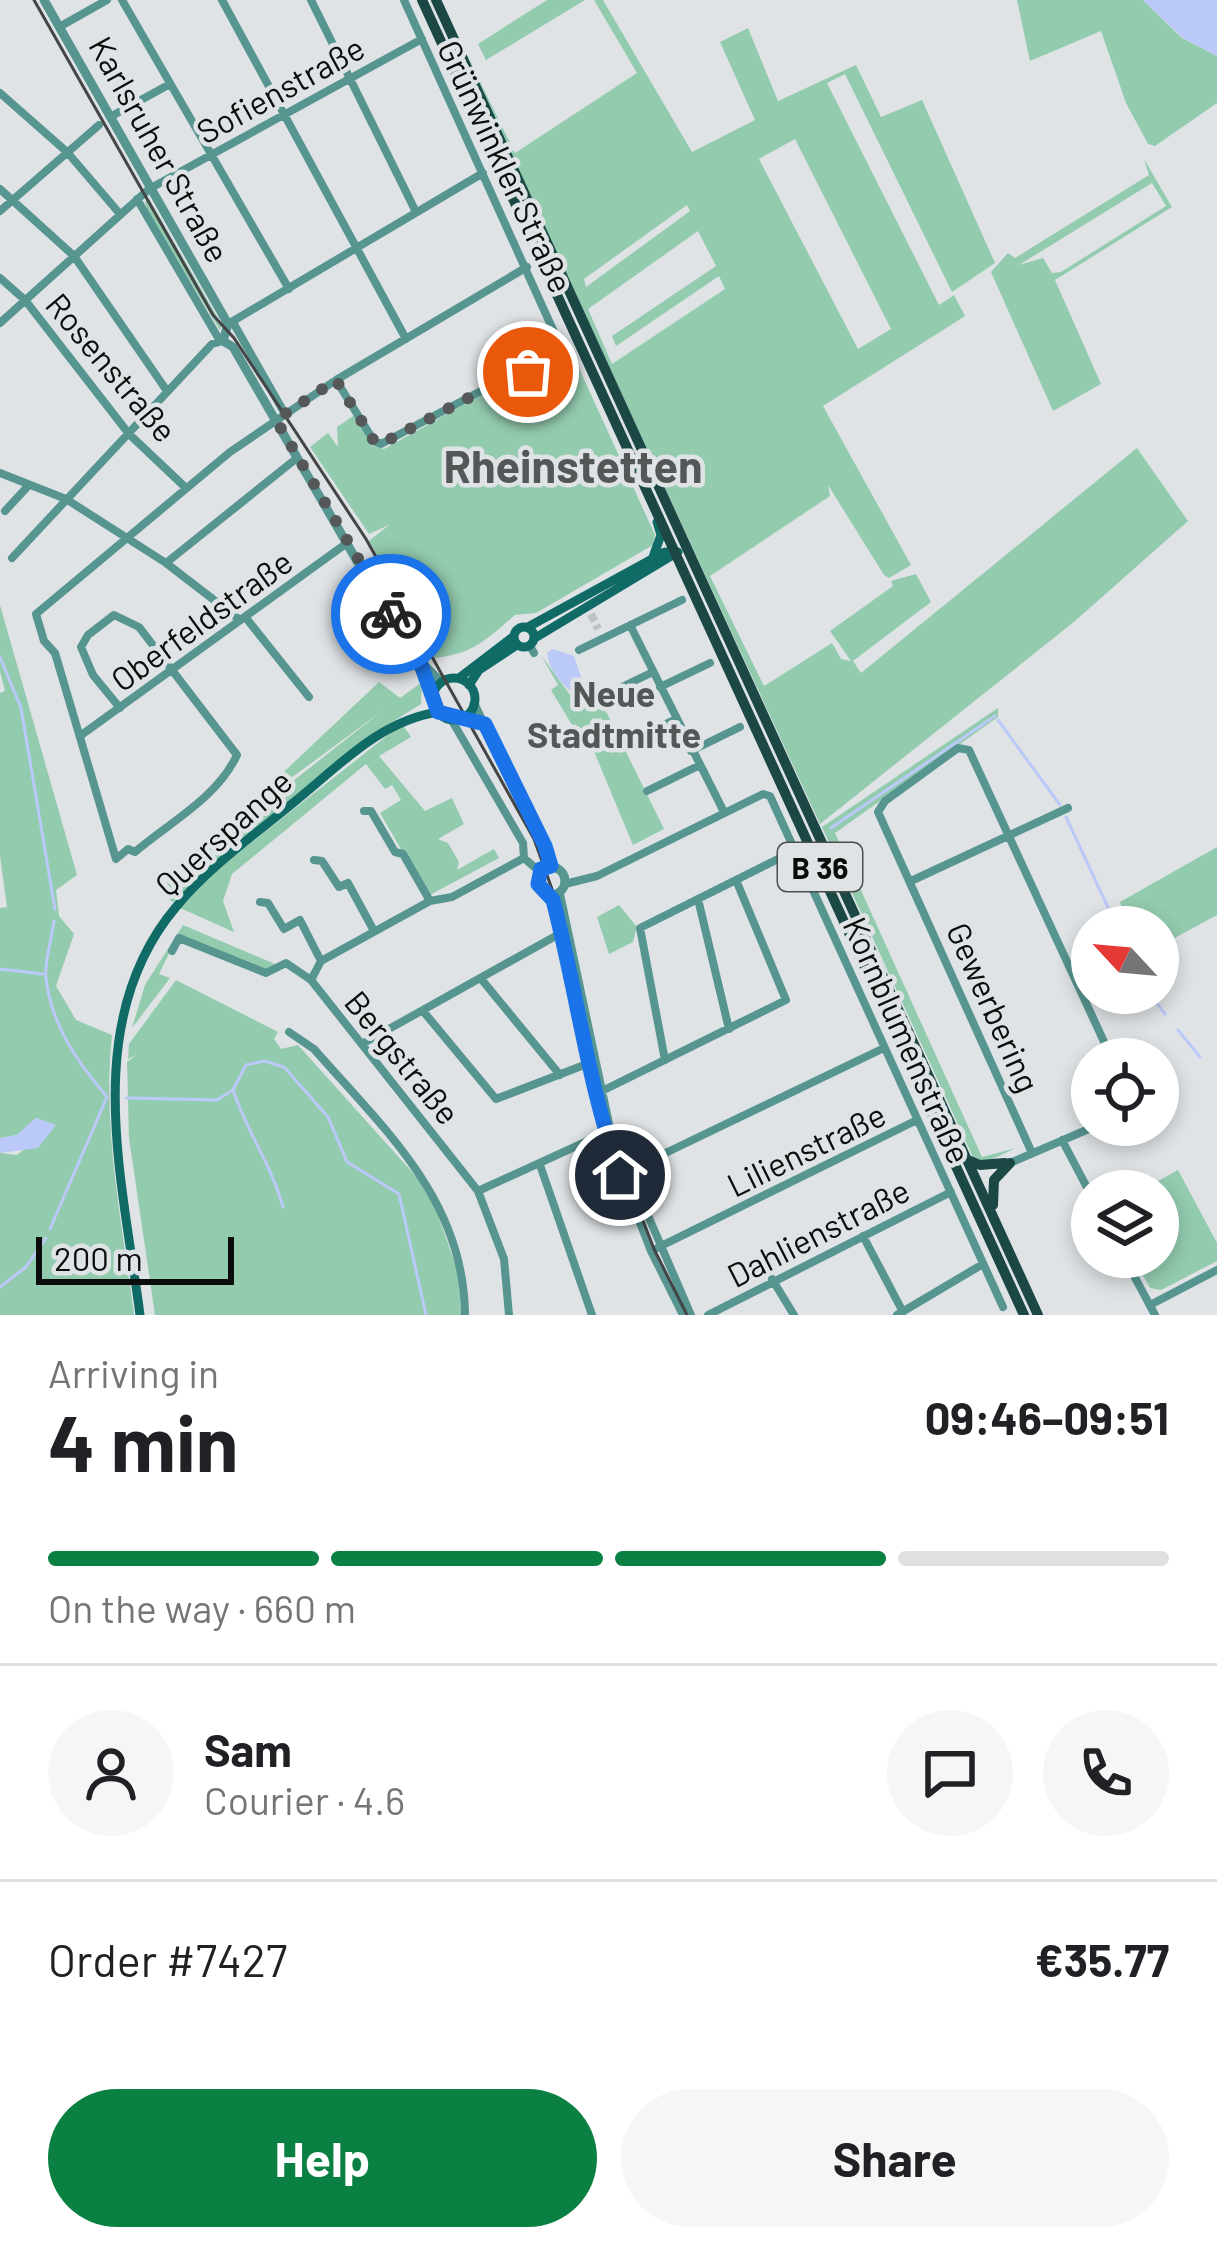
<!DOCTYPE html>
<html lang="en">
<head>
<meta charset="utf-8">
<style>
  :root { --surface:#fff; --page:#f6f6f6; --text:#202124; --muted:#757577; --line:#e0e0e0; --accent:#0b8043 }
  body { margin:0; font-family:Barlow,sans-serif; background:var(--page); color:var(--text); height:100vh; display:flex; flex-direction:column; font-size:45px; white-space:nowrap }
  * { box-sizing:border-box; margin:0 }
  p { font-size:39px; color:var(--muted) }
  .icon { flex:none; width:66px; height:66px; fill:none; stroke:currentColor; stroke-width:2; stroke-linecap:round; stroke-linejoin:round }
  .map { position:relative; height:1315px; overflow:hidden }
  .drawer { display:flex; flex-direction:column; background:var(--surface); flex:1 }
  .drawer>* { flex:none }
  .needle { width:78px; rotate:296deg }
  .fabs { position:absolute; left:1071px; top:906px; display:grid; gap:24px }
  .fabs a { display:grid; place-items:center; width:108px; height:108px; border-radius:50%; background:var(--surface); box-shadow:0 6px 18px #0003; font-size:60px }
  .scale { position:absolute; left:36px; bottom:30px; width:198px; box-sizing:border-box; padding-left:12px; border:6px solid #0b0c0c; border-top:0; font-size:33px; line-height:42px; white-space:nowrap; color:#0b0c0c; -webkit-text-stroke:9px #dfe3e5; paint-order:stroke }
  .pin { position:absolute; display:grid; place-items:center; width:102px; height:102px; color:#fff; margin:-51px; border:6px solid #fff; border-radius:50%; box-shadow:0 3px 12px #0007 }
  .courier { position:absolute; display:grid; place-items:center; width:120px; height:120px; margin:-60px; border:9px solid #1a73e8; border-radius:50%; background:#fff; color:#222; box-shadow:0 3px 15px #0007 }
  .head em { font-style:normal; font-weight:700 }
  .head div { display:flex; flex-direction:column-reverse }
  .head { display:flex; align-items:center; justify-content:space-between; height:204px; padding:0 48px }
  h1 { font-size:78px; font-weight:700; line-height:90px }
  .bar { display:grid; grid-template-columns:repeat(4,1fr); gap:18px 12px; align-content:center; height:144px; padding:0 48px }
  .bar i { height:15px; border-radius:9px; background:var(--line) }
  .bar .active { background:var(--accent) }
  .bar p { grid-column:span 4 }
  .line { display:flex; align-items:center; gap:30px; padding:0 48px; border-top:3px solid var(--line) }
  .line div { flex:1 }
  .round { display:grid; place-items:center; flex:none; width:126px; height:126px; border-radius:63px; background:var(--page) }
  .button { display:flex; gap:24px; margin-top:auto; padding:24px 48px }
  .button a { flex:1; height:138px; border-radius:72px; background:var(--accent); color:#fff; font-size:48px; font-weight:700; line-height:138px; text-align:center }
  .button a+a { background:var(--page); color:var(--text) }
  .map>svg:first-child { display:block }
  .green { fill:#93cbaf; fill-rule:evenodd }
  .water { fill:#bbc9f8 }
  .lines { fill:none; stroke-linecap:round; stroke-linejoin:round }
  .stream { stroke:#bbc9f8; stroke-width:3 }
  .minor-tunnel { stroke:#bfc3c4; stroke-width:8; stroke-dasharray:8 4; stroke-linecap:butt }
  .minor { stroke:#579590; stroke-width:8 }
  .tertiary { stroke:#579590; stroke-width:9 }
  .secondary { stroke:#106b67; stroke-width:9 }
  .primary { stroke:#1b4845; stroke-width:10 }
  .tram { stroke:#434546; stroke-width:3 }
  .done { stroke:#555758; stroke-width:12; stroke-dasharray:0 21.6 }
  .route { stroke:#1a73e8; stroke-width:15 }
  .labels { text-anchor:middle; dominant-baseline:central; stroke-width:9; stroke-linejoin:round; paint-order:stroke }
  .shield { fill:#dfe3e5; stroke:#4b4c4d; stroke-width:3 }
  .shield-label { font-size:30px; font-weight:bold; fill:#0b0c0c }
  .street-label { font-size:33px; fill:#0b0c0c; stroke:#dfe3e5 }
  .neighbourhood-label { font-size:36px; font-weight:bold; fill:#535758; stroke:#dfe3e5 }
  .district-label { font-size:45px; font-weight:bold; fill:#535758; stroke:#dfe3e5 }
</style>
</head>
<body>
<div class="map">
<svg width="1217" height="1315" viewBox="0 0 1217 1315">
  <rect width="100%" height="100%" fill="#dfe3e5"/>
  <path class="green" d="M440,0l75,153 122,-80 -43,-73h9l89,152 63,-32 -35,-78 28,-14 30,73 78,-36 25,52 41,-17 73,163 -43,29 -107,-218 -18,9 112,222 15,-10 11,21 -142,90 88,159 -22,13 -5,-3 -56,-90 2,11 -120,80 54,110 68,-43 9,16 10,2 -21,-30 63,-45 -2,-5 25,-7 15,28 -78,59 8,12 276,-225 51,73 -113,100 -255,203zM795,139l96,190 -33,20 -99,-190zM687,205l3,6 -104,76 -2,-8zM698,231l18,35 -104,70 4,10 103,-70 6,13 -113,75 -24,-55z
    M547,0h38l-99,60 -8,-16z
    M1017,0h126l39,38 35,18v47l-62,43 -7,-2 -22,-41 -25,-72 -71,30z
    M1144,159l28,48 -117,73 46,104 -48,27 -62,-139 17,-19 7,5 134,-83zM1152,183l14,23 -105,66 -9,1 -9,-15 -24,7z
    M149,199l73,126 -2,5 -71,-115 -4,-13z
    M573,355l82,180 -2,10 -117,68 -21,2c-29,25 -42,39 -80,43l-66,-117 20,-16 -20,9 -59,-87 18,-14 10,14 -1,-20 19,-13 15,31 13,4 130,-72 25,-4z
    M0,605l77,270 -21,15 3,26 15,18 -18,52 20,34 36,15c-10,93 10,187 22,280h-134v-162l17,2 38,-30 -19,-7 -19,17 -17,3v-230l7,-1 -7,-51v-163l5,-2 -5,-20z
    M541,655l32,44 23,-8 68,138 -31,16 -45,-108 -7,3 -30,-50 7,-5z
    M379,682l21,16 22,-16 -1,22 -56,35 -192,163 -12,-9 10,-16 211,-166 -110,81 -2,-7z
    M998,708v9l-163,116 147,324 34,-9 -30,14 -13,-5 -151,-330z
    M402,724l9,13 -32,19 46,55 27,-13 12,26 -26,15 10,4 11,19 -2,8 37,-21 5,9 -71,38 -48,-83 21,-13 -9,-15 -7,4 -19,-25 -134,110 -9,27 11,31 -54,-24 34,-36z
    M1217,847v68l-59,32v-20h-30l-8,-25z
    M619,905l18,22 -4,15 -24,12 -12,-37z
    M183,925l92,39 -8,5 -89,-34 -19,39 11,4 -38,50 13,-43z
    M176,980l102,52 -4,7 7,10 17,-4 132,147 29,83 2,40h-306l-26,-177 -2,-76 9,-7 -8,4 1,-15z
    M1178,1170l39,73v18l-56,29 -11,-2 -17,-31h25v-66h-18z"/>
  <path class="water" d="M1143,0h74v56l-34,-18z
    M553,649l21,7 12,36 -8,5c-15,-12 -28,-24 -31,-44z
    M36,1118l20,7 -18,23 -38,5v-15l17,-3z"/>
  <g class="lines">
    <path class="stream" d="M0,657l21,51 34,201
      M998,720l62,85
      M1066,817l51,110
      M831,828l164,-112
      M0,969l43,5
      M1149,993l16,21
      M1178,1030l22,27
      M233,1090c14,42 38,74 50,117
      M126,1098l91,2 16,-10 13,-25 18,-4 20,6 44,50 19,45 52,32 27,121
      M50,1229l57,-132c-29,-34 -56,-72 -61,-119 -2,-17 6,-39 8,-57
      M0,1287l26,-20 20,-29"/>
    <path class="minor-tunnel" d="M591,614l7,15"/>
    <path class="minor" d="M122,0l167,289
      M222,0l184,339
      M311,0l105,212
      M61,26l46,-26
      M0,93l67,59 53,62
      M110,117l60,-33
      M0,189l74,67 93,135
      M137,199l83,142
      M0,211l99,-86
      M0,278l25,22 104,134 57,54
      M0,323l149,-134 273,-150
      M228,324l255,-151
      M234,324l51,90
      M336,380l38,61 7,3 130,-69 47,-15 5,-8 -159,-352
      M0,473l66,26 100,64 74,57
      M5,511l24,-26
      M12,558l200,-214 11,-3
      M166,563l131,-105
      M246,618l63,79
      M630,625l94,187
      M530,646l4,7
      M579,650l103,-50
      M660,687l50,-24
      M601,697l52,-25
      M120,708l-27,-33 -12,-28 7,-12 26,-20 25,12 98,128c-20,43 -67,67 -102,97l-7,-3 -12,10 -61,-206 -11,-12 -8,-27 194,-162 106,-72 191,-113
      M451,719l72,124 1,15 16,14
      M80,736l267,-193
      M624,744l52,-25
      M691,751l49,-24
      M647,791l51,-25
      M364,811h7l24,41 8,2 27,47
      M314,860l8,1 17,26 9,-4 26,48
      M911,881l157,-73
      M565,884l32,-8 166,-82 7,2 233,511
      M560,894l50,234 81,187
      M550,897l52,228 49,126 32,64
      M698,899l31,130
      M260,902l8,1 16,26 16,-9 21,41
      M172,951l7,-13 87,35 20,-10 25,17 167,211 26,68 5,56
      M311,980l10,-19 109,-60 22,-4 72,-39
      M482,980l78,95
      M423,1011l73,88 96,-37
      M289,1032l25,17c71,81 150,151 151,266
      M362,1044l199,-111
      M665,1060l-25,-132 156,-78
      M602,1091l184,-91 -50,-120
      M1062,1140l30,57
      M1032,1153l-154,-341 7,-11 73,-53 11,2 143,309
      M1010,1163l88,-38
      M540,1165l52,150
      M626,1172l258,-124
      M478,1191l127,-58
      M863,1236l40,76
      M657,1248l260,-128
      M1124,1257l31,58
      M772,1279l22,36
      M1150,1305l67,-35
      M708,1315l243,-123
      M897,1315l86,-51"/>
    <path class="tertiary" d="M44,0l184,324 -5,17 10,6 201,347
      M424,665l17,17
      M474,704l77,162
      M466,715l19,9
      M537 881a14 14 0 1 1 28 0a14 14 0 1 1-28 0Z"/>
    <path class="secondary" d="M653,557l8,-22 -4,-13
      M514 637a10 10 0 1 1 20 0a10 10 0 1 1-20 0Z
      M528,627l137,-75 11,1
      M535,638l143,-86
      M459,678l55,-42
      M433 699a21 21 0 1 1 42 0a21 21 0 1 1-42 0Z
      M469,685l10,-15 38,-25
      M140,1315c-17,-134 -61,-293 36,-408 33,-40 77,-71 117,-104 45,-36 86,-82 145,-91"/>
    <path class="primary" d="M422,0l602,1315
      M436,0l602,1315
      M968,1160l12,5 25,-2
      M993,1205l1,-25 16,-17"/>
    <path class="tram" d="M34,0l179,315 21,23 132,201 168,300 23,64 52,230 45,116 33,66"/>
  </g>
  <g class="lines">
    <path class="done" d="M391,614l-115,-194 60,-40 38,61 7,3 131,-69 16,-3"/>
    <path class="route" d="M391,614l29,48 18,50 47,12 60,122 6,20 -10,3 -3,15 15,16c24,92 35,186 67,275"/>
  </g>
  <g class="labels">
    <rect class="shield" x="778" y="843" width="84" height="48" rx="9"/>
    <g class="shield-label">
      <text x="820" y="867">B 36</text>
    </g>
    <g class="street-label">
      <text transform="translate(280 89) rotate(-29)">Sofienstraße</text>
      <text transform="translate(160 149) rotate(61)">Karlsruher Straße</text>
      <text transform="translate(506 166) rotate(65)">Grünwinkler Straße</text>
      <text transform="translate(112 367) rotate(50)">Rosenstraße</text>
      <text transform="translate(201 620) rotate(-36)">Oberfeldstraße</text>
      <text transform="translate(223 832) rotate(-42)">Querspange</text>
      <text transform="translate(994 1007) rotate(66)">Gewerbering</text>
      <text transform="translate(908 1040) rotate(66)">Kornblumenstraße</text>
      <text transform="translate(403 1057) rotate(51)">Bergstraße</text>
      <text transform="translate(806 1149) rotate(-26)">Lilienstraße</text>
      <text transform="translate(818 1232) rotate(-27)">Dahlienstraße</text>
    </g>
    <g class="neighbourhood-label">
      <text x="614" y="692">Neue<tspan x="614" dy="41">Stadtmitte</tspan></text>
    </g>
    <g class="district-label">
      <text x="573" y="465">Rheinstetten</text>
    </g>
  </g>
</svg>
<div class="fabs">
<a><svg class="needle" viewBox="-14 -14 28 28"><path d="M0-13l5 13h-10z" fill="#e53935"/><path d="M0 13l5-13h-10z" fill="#757577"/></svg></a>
<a><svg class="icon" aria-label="locate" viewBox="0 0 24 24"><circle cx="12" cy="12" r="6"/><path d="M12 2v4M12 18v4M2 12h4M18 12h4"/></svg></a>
<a><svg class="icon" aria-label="layers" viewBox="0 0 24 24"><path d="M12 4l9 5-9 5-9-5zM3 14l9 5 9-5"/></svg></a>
</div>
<div class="scale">200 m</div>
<div class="pin" style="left:528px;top:372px;background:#ea580c"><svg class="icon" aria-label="bag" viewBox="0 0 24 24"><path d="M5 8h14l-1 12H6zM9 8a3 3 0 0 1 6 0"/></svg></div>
<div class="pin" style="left:620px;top:1175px;background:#1f2937"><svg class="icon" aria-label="home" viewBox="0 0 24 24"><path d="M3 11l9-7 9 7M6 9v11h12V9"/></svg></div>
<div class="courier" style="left:391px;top:614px"><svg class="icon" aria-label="bike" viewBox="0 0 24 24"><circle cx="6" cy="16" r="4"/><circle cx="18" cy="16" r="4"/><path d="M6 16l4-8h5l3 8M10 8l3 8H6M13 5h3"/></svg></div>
</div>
<section class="drawer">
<div class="head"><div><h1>4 min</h1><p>Arriving in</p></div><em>09:46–09:51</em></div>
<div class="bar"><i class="active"></i><i class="active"></i><i class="active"></i><i></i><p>On the way · 660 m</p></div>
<div class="line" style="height:216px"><a class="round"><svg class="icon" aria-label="person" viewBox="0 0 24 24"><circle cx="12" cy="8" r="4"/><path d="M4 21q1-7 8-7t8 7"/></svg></a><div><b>Sam</b><p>Courier · 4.6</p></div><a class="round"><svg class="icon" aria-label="chat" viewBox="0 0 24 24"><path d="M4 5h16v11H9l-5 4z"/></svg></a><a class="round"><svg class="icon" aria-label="phone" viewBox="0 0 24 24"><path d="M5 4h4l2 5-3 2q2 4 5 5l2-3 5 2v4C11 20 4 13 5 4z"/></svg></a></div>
<div class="line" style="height:156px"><div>Order #7427</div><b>€35.77</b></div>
<div class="button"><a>Help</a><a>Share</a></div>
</section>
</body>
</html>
